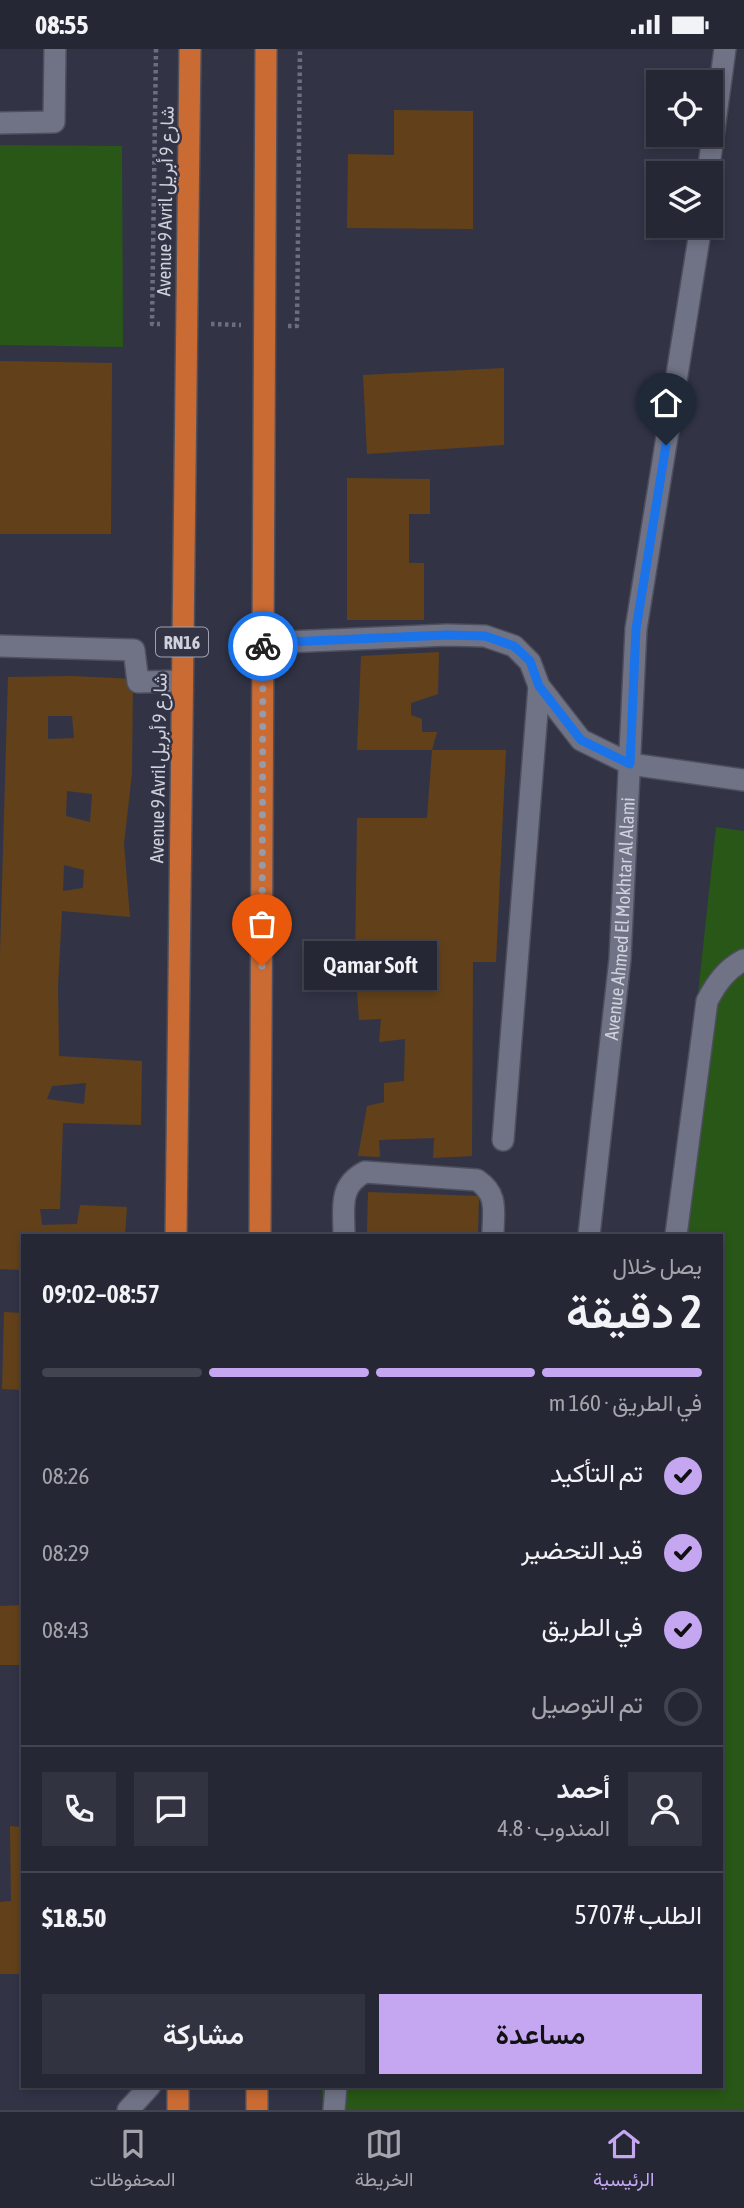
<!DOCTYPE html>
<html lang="ar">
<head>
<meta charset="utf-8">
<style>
  :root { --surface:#262734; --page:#323340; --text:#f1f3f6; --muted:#a4a5ac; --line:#42444f; --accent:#c5a7f1 }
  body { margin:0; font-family:"Asap Condensed",Vazirmatn,sans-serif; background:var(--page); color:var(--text); direction:rtl; height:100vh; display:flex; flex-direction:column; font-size:26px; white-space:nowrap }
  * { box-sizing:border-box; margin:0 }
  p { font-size:23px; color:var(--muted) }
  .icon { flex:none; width:38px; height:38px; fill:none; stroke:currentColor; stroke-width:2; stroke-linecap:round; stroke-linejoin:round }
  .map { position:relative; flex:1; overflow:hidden; direction:ltr }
  .panel { position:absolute; left:21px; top:1185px; width:702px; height:854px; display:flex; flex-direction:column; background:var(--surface); border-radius:0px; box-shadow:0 4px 10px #0003,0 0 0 2px var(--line); direction:rtl }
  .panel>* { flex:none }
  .fabs { position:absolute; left:646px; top:21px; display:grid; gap:14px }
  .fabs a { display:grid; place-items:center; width:77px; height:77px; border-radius:0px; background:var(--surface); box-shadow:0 4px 10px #0003,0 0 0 2px var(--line); font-size:35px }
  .pin { position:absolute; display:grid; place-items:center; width:60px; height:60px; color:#fff; margin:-72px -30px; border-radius:50% 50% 50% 0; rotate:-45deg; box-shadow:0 0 7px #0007 }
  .pin .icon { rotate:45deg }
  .courier { position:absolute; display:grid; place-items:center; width:70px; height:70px; margin:-35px; border:5px solid #1a73e8; border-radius:50%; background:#fff; color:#222; box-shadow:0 2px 9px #0007 }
  .bubble { position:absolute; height:49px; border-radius:0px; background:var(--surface); box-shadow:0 4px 10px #0003,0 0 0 2px var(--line); font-size:23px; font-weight:600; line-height:49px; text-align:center; direction:rtl }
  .head em { font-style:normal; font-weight:600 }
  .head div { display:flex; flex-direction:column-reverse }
  .head { display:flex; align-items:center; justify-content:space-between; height:119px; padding:0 21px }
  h1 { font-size:46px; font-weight:600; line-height:52px }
  .bar { display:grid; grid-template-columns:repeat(4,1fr); gap:10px 7px; align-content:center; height:84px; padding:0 21px }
  .bar i { height:9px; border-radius:5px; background:var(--line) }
  .bar .selected { background:var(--accent) }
  .bar p { grid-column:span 4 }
  .line { display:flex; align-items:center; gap:18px; padding:0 21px; border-top:2px solid var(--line) }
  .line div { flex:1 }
  .round { display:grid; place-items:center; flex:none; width:74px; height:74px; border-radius:0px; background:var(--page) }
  ol { padding:0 21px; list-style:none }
  li { display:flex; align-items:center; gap:21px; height:77px }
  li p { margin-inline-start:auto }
  li .icon { padding:7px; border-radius:50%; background:var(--accent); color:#111; stroke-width:4 }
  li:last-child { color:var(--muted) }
  li i { width:38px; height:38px; border:4px solid var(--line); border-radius:50% }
  .cta { display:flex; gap:14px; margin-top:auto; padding:14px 21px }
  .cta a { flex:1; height:80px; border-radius:0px; background:var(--accent); color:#111; font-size:28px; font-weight:600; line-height:80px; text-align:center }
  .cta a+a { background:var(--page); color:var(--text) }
  .status { display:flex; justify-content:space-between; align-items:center; height:49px; padding:0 35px; background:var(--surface); direction:ltr }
  .status svg { height:19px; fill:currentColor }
  .tabs { display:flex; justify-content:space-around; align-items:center; height:98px; border-top:2px solid var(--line); background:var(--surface); font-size:19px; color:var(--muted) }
  .tabs a { display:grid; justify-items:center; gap:4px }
  .tabs .selected { color:var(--accent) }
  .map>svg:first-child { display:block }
  .green { fill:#285717 }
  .building { fill:#62411a; fill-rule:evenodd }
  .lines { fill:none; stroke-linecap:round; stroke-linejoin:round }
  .minor-casing { stroke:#4d4f5d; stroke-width:24 }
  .highway-casing { stroke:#4d4f5d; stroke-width:24 }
  .path { stroke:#6c6e7e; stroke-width:4.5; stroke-dasharray:3.5 3.5; stroke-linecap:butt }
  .minor { stroke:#707386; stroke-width:21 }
  .highway { stroke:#ca6b33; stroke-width:21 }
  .done { stroke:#989aa8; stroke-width:7; stroke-dasharray:0 12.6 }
  .route { stroke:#1a73e8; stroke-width:9 }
  .labels { text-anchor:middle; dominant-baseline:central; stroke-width:5; stroke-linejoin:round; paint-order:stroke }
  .shield { fill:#323446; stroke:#a0a2af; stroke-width:2 }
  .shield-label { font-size:18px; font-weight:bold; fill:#cfd1dc }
  .street-label { font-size:19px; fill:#cfd1dc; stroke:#323446 }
</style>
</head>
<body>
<div class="status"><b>08:55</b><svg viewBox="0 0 49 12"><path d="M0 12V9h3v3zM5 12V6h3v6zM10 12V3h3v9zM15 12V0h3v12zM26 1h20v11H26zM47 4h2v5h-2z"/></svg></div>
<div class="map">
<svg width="744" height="2061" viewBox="0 0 744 2061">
  <rect width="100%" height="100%" fill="#323446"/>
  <path class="green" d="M0,96l122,1 1,201 -123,-2z
    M716,778l28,4v1279h-421l-1,-24h399v-851h-49z"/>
  <path class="building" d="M394,61l79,1v118l-126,-1 1,-74 46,1z
    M0,312l112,2 -1,171h-111z
    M504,319v77l-137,9 -4,-79z
    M347,429l83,1v35h-21v49h15v57h-77z
    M439,603l-1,42 -27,9v12l11,4v13h15l-5,18h74l-10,212h-23l-1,194 -39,2 1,-20 -55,2 1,17 -22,-1 9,-50 17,-4v-19l20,-2 1,-42 -26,3 2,-23 -22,1 -4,-56 2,-146h70l5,-68h-75l4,-94z
    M72,627l61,3 -1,94 -8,71 6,73 -68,-6 -4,75 1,70 83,5 -1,64 -78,-2 -3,86h-20l2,16 35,-1 3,-19 47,2 -2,28h-102v35l-23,-1v-315l8,-277zM48,667h24l2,22 -26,1zM67,742l25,3 -2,28 -24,-6zM64,816l20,5 -1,18 -20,3zM86,1034l-2,21 -37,-5 5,-13z
    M368,1143l111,4 -1,39h-111z
    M4,1263l19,1v77l-21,-1z
    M23,1556v60h-23v-59z
    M10,1777l13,1v147h-23v-72l11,-1z"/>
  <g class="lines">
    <defs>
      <g id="minor">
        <path d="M0,74l54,-1 1,-73"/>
        <path d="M708,124l17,-124"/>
        <path d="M263,594l184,-8 38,1 29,10 16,16 9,24 42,54 49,24 114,16"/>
        <path d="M0,597l134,4 4,32 43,-1"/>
        <path d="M503,1091l36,-454"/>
        <path d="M344,1186c0,-27 -6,-49 21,-63l112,8c22,15 16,31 16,55"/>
        <path id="s1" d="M589,1186l31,-276 16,-330 65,-403"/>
        <path d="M676,1186l31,-234c9,-17 19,-32 37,-41"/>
        <path d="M128,2061l22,-24"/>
        <path d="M334,2061l2,-24"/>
      </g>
      <path id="highway" d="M176,1186l14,-1186
        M260,1186l6,-1186
        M178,2061v-24
        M257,2061v-24"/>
    </defs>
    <use href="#minor" class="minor-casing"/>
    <use href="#highway" class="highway-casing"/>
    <path class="path" d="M156,0l-4,275h8
      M211,275l30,1
      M288,277h9l3,-277"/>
    <use href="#minor" class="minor"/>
    <use href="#highway" class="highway"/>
  </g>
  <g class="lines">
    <path class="done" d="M262,917l1,-320"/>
    <path class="route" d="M263,597v-3l184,-8 38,1 29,10 16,15 9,25 42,54 49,24 6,-135 30,-184"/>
  </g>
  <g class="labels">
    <rect class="shield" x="156" y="578.5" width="52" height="29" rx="5"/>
    <g class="shield-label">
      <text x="182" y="593">RN16</text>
    </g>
    <g class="street-label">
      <text transform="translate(165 152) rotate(-89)">Avenue 9 Avril شارع 9 أبريل</text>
      <text transform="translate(158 719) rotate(-89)">Avenue 9 Avril شارع 9 أبريل</text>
      <text stroke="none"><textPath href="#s1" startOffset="318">Avenue Ahmed El Mokhtar Al Alami</textPath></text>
    </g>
  </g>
</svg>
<div class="fabs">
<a><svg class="icon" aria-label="locate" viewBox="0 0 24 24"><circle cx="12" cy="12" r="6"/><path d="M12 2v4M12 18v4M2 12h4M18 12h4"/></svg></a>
<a><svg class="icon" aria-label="layers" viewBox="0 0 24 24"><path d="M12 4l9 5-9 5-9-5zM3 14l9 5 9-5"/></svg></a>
</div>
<div class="pin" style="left:262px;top:917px;background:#ea580c"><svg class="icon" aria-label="bag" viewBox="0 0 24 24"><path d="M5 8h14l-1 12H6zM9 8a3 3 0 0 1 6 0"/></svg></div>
<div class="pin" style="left:666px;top:396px;background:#1f2937"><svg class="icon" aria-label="home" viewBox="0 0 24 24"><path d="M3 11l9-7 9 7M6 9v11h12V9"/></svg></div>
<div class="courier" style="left:263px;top:597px"><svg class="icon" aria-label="bike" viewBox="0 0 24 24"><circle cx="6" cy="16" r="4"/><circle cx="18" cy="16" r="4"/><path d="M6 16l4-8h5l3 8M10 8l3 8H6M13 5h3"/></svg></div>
<div class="bubble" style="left:304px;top:892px;width:133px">Qamar Soft</div>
<section class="panel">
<div class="head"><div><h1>2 دقيقة</h1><p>يصل خلال</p></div><em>08:57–09:02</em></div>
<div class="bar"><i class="selected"></i><i class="selected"></i><i class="selected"></i><i></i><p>في الطريق · 160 m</p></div>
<ol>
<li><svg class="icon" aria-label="check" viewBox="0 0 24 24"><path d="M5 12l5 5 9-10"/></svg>تم التأكيد<p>08:26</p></li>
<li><svg class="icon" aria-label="check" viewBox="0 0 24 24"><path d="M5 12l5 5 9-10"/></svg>قيد التحضير<p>08:29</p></li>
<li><svg class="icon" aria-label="check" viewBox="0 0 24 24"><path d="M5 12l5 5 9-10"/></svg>في الطريق<p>08:43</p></li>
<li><i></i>تم التوصيل</li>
</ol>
<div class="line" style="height:126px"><a class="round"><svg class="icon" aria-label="person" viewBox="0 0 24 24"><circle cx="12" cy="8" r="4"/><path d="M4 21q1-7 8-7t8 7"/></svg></a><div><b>أحمد</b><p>المندوب · 4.8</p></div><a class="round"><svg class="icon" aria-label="chat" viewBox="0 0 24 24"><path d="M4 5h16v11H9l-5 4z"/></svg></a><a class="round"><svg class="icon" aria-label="phone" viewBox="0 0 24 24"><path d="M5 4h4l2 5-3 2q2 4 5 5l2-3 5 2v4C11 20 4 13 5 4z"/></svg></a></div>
<div class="line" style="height:91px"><div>الطلب #5707</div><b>$18.50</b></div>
<div class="cta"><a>مساعدة</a><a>مشاركة</a></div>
</section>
</div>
<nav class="tabs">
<a class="selected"><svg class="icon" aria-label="home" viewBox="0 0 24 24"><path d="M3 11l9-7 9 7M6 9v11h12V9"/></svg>الرئيسية</a>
<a><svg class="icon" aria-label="map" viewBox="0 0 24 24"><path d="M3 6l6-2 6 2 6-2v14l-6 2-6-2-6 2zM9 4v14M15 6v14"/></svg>الخريطة</a>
<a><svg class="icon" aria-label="saved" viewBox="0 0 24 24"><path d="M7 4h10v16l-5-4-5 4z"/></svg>المحفوظات</a>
</nav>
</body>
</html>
